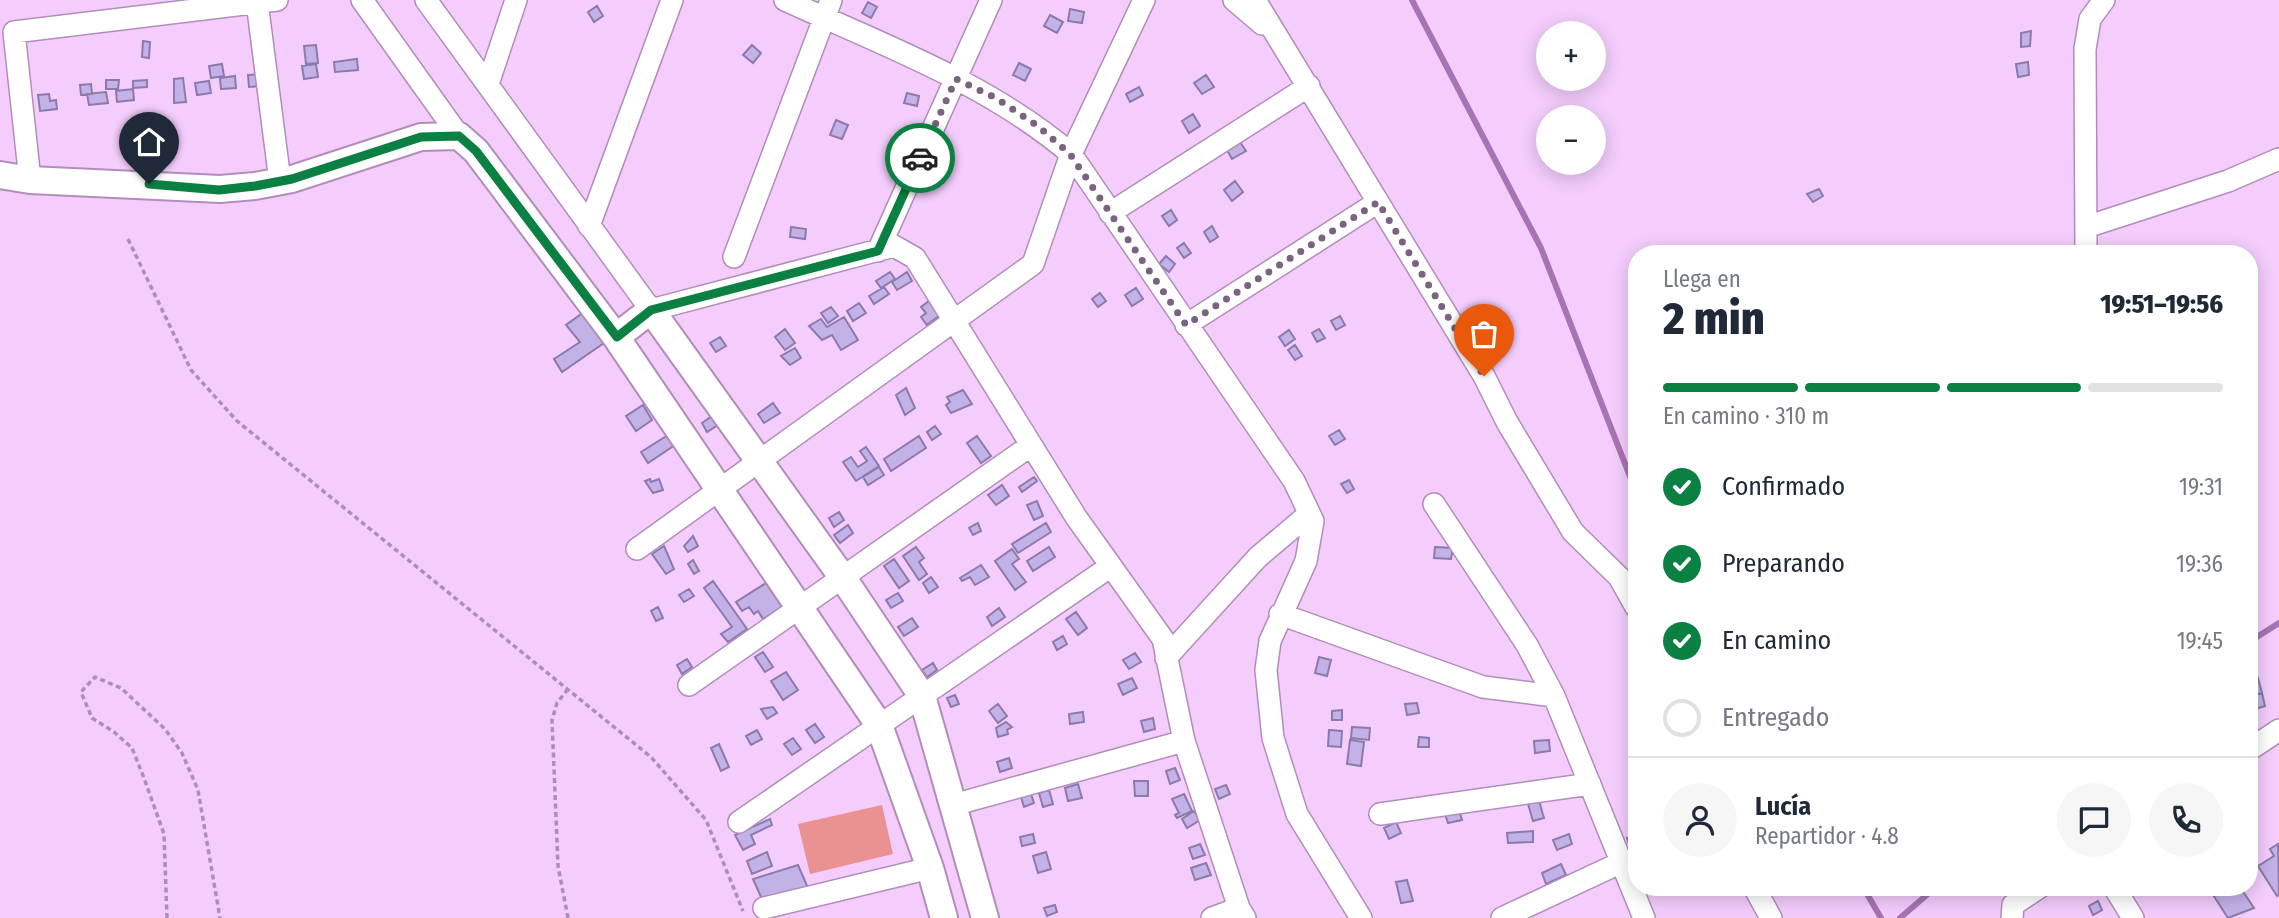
<!DOCTYPE html>
<html lang="es">
<head>
<meta charset="utf-8">
<style>
  :root { --surface:#fff; --page:#f6f6f7; --text:#1f2937; --muted:#747a83; --line:#e0e1e3; --accent:#0b8043 }
  body { margin:0; font-family:"Fira Sans Condensed",sans-serif; background:var(--page); color:var(--text); height:100vh; display:flex; flex-direction:column; font-size:26px; white-space:nowrap }
  * { box-sizing:border-box; margin:0 }
  p { font-size:23px; color:var(--muted) }
  .icon { flex:none; width:38px; height:38px; fill:none; stroke:currentColor; stroke-width:2; stroke-linecap:round; stroke-linejoin:round }
  .map { position:relative; flex:1; overflow:hidden }
  .sheet { position:absolute; left:1628px; top:245px; width:630px; height:651px; display:flex; flex-direction:column; background:var(--surface); border-radius:28px; box-shadow:0 4px 18px #0003 }
  .sheet>* { flex:none }
  .buttons { position:absolute; left:1536px; top:21px; display:grid; gap:14px }
  .buttons a { display:grid; place-items:center; width:70px; height:70px; border-radius:50%; background:var(--surface); box-shadow:0 4px 18px #0003; font-size:35px }
  .pin { position:absolute; display:grid; place-items:center; width:60px; height:60px; color:#fff; margin:-72px -30px; border-radius:50% 50% 50% 0; rotate:-45deg; box-shadow:0 0 7px #0007 }
  .pin .icon { rotate:45deg }
  .courier { position:absolute; display:grid; place-items:center; width:70px; height:70px; margin:-35px; border:5px solid #0b8043; border-radius:50%; background:#fff; color:#222; box-shadow:0 2px 9px #0007 }
  .head em { font-style:normal; font-weight:800 }
  .head div { display:flex; flex-direction:column-reverse }
  .head { display:flex; align-items:center; justify-content:space-between; height:119px; padding:0 35px }
  h1 { font-size:46px; font-weight:800; line-height:52px }
  .bar { display:grid; grid-template-columns:repeat(4,1fr); gap:10px 7px; align-content:center; height:84px; padding:0 35px }
  .bar i { height:9px; border-radius:5px; background:var(--line) }
  .bar .on { background:var(--accent) }
  .bar p { grid-column:span 4 }
  .line { display:flex; align-items:center; gap:18px; padding:0 35px; border-top:2px solid var(--line) }
  .line div { flex:1 }
  .round { display:grid; place-items:center; flex:none; width:74px; height:74px; border-radius:37px; background:var(--page) }
  ol { padding:0 35px; list-style:none }
  li { display:flex; align-items:center; gap:21px; height:77px }
  li p { margin-inline-start:auto }
  li .icon { padding:7px; border-radius:50%; background:var(--accent); color:#fff; stroke-width:4 }
  li:last-child { color:var(--muted) }
  li i { width:38px; height:38px; border:4px solid var(--line); border-radius:50% }
  .map>svg:first-child { display:block }
  .green { fill:#ea9191 }
  .lines { fill:none; stroke-linecap:round; stroke-linejoin:round }
  .stream { stroke:#a873b4; stroke-width:6 }
  .building { fill:#c3b2e7; stroke:#8b7aab; stroke-width:2 }
  .minor-casing { stroke:#b28dba; stroke-width:24 }
  .tertiary-casing { stroke:#b28dba; stroke-width:30 }
  .path { stroke:#ad8fb4; stroke-width:3.5; stroke-dasharray:5 3.5; stroke-linecap:butt }
  .minor { stroke:#fff; stroke-width:21 }
  .tertiary { stroke:#fff; stroke-width:26 }
  .done { stroke:#7a6380; stroke-width:7; stroke-dasharray:0 12.6 }
  .route { stroke:#0b8043; stroke-width:9 }
</style>
</head>
<body>
<div class="map">
<svg width="2279" height="918" viewBox="0 0 2279 918">
  <rect width="100%" height="100%" fill="#f4cdfd"/>
  <path class="green" d="M882,805l11,49 -83,20 -12,-50z"/>
  <g class="lines">
    <path class="stream" d="M1412,0l129,248 95,244
      M2249,642l30,-19
      M1863,887l18,31
      M1900,918l36,-31"/>
  </g>
  <path class="building" d="M868,2l9,5 -6,11 -9,-5z
    M597,6l6,10 -9,6 -6,-10z
    M1070,9l14,3 -2,11 -14,-2z
    M1050,15l13,7 -6,11 -13,-7z
    M2031,31l-1,15 -9,1v-14z
    M143,41l7,1 -1,16 -7,-1z
    M316,45l2,18 -12,1 -2,-18z
    M752,45l9,8 -8,10 -10,-8z
    M357,59l1,11 -23,2 -1,-10z
    M2028,62l1,13 -11,2 -2,-13z
    M1019,63l12,6 -6,12 -12,-6z
    M222,64l2,12 -13,2 -2,-12z
    M316,64l2,13 -14,2 -2,-13z
    M261,74l1,12 -13,1 -1,-12z
    M1206,75l8,12 -12,7 -8,-11z
    M235,76l1,12 -15,1 -1,-11z
    M183,78l3,24 -12,1v-24z
    M106,80h13l-1,9h-12z
    M147,80v7l-14,1v-7z
    M209,81l2,12 -14,2 -2,-12z
    M91,84l1,10 -11,1 -1,-10z
    M1139,87l4,8 -13,7 -4,-8z
    M133,89l1,11 -17,2 -1,-11z
    M106,92l2,11 -19,2 -2,-11z
    M907,93l12,3 -2,10 -13,-3z
    M49,94l1,7 6,-1 1,9 -17,2 -2,-16z
    M1193,114l7,12 -11,7 -7,-12z
    M836,120l12,5 -6,14 -12,-4z
    M1240,142l6,9 -14,8 -5,-9z
    M1235,181l8,11 -11,9 -8,-11z
    M1819,189l4,7 -10,6 -6,-8z
    M1171,210l6,10 -8,6 -7,-10z
    M1212,226l6,11 -8,5 -6,-10z
    M791,227l15,2 -1,10 -15,-2z
    M1184,243l7,10 -7,5 -7,-10z
    M1166,256l9,8 -6,8 -10,-8z
    M890,272l5,7 -14,9 -5,-7z
    M907,272l5,9 -15,9 -5,-8z
    M884,287l5,7 -15,10 -5,-8z
    M1136,288l7,11 -11,7 -7,-11z
    M1100,293l6,8 -8,6 -6,-8z
    M929,301l11,14 -13,10 -6,-8 5,-4 -5,-6z
    M859,303l7,10 -13,8 -6,-10z
    M831,307l7,9 -10,7 -7,-10z
    M584,312l20,31 -42,29 -8,-13 26,-17 -14,-17z
    M1340,316l5,9 -9,5 -5,-9z
    M844,317l14,23 -17,10 -9,-15 -10,5 -13,-14 12,-7 6,8z
    M785,329l10,14 -10,7 -10,-13z
    M1319,329l6,9 -8,4 -5,-9z
    M1289,330l6,9 -10,7 -6,-9z
    M720,337l6,9 -10,6 -6,-9z
    M1295,345l7,11 -7,4 -7,-10z
    M795,348l6,10 -11,7 -9,-9z
    M906,388l9,20 -10,7 -9,-20z
    M963,390l9,14 -21,9 -5,-8 4,-3 -3,-5z
    M773,403l7,10 -16,10 -6,-9z
    M643,405l9,15 -16,11 -10,-15z
    M712,416l6,9 -11,7 -5,-9z
    M935,426l6,8 -9,6 -5,-8z
    M1339,430l6,9 -10,6 -6,-9z
    M668,435l7,10 -27,18 -7,-11z
    M919,436l7,12 -35,23 -7,-12z
    M977,436l14,20 -10,7 -14,-20z
    M866,447l13,19 -23,15 -13,-19 8,-5 7,10 9,-6 -7,-10z
    M879,467l5,8 -16,10 -5,-8z
    M1034,477l3,4 -15,11 -3,-5z
    M650,479l1,3 8,-3 4,11 -10,3 -8,-12z
    M1349,480l5,9 -7,4 -6,-9z
    M1002,485l7,11 -13,9 -8,-10z
    M1037,501l6,15 -9,4 -7,-15z
    M839,512l5,8 -10,7 -5,-9z
    M978,523l3,8 -8,4 -4,-7z
    M1046,523l5,9 -33,21 -6,-9z
    M848,525l5,8 -13,10 -6,-8z
    M693,536l5,10 -10,6 -4,-6z
    M664,546l10,23 -8,5 -14,-20z
    M916,547l8,11 -5,4 8,12 -8,6 -16,-24z
    M1049,547l6,10 -22,14 -6,-10z
    M1435,547l18,1 -2,11 -17,-1z
    M1012,549l7,10 -7,5 14,18 -11,8 -20,-29z
    M894,559l15,22 -10,7 -15,-22z
    M693,560l6,11 -5,3 -6,-10z
    M981,565l8,12 -14,8 -5,-8 -8,4 -2,-3z
    M931,577l7,10 -9,6 -6,-10z
    M713,581l34,48 -19,13 -7,-8 11,-7 -28,-39z
    M766,583l16,24 -19,12 -5,-8 -4,3 -5,-7 -7,4 -6,-9z
    M689,589l5,7 -10,6 -5,-7z
    M898,593l5,8 -12,7 -5,-8z
    M658,607l5,11 -7,3 -5,-10z
    M999,608l6,9 -13,9 -5,-9z
    M1076,612l11,16 -9,7 -12,-16z
    M912,618l6,9 -14,9 -6,-9z
    M1063,636l4,8 -10,6 -4,-8z
    M763,652l10,15 -8,5 -10,-15z
    M1135,653l6,9 -12,7 -6,-9z
    M1319,657l12,3 -4,16 -12,-3z
    M687,659l5,8 -10,7 -5,-9z
    M933,663l4,7 -10,7 -5,-7z
    M786,672l12,18 -15,10 -12,-19z
    M1132,678l5,10 -14,7 -5,-11z
    M2258,678l4,15 -13,3v-16z
    M2262,693l3,13 -16,5v-14z
    M955,695l4,9 -8,3 -4,-9z
    M1417,703l2,10 -12,2 -2,-11z
    M998,704l9,12 -9,7 -9,-12z
    M773,707l4,6 -10,6 -6,-10z
    M1342,710v10h-10v-9z
    M1083,712l1,10 -14,2 -1,-10z
    M1153,718l2,11 -11,3 -3,-11z
    M1006,722l6,5 -5,3 1,4 -10,3 -2,-9z
    M815,724l9,13 -9,6 -9,-13z
    M1352,727l18,1 -1,12 -18,-2z
    M757,730l5,9 -11,6 -5,-9z
    M1329,730l13,1 -1,16 -13,-1z
    M1419,737l10,1v9h-11z
    M793,738l8,11 -9,6 -8,-11z
    M1350,740l14,2 -3,24 -14,-2z
    M1549,740l1,11 -15,2 -1,-12z
    M719,744l10,23 -8,4 -10,-23z
    M1009,758l3,10 -12,4 -3,-10z
    M1175,768l5,12 -10,4 -4,-13z
    M1134,781h14v15h-13z
    M1078,784l4,14 -14,3 -3,-13z
    M1226,785l4,9 -11,5 -4,-10z
    M1049,790l4,14 -10,3 -4,-14z
    M1031,794l3,9 -10,4 -3,-10z
    M1184,794l8,17 -15,7 -2,-3 4,-2 -7,-14z
    M1539,801l5,17 -11,3 -5,-17z
    M1459,810l3,10 -14,3 -3,-9z
    M1194,811l6,9 -13,8 -5,-9z
    M770,819l2,6 -21,10 4,9 -12,6 -8,-15z
    M1396,822l5,11 -12,6 -5,-11z
    M1533,831v11l-25,1 -1,-10z
    M1033,834l2,9 -13,3 -2,-9z
    M1569,834l3,10 -15,6 -4,-10z
    M1636,835v13l-5,2 -4,-12z
    M1200,844l5,11 -12,4 -4,-11z
    M2278,844l1,51 -2,1 -19,-30 16,-10 -4,-7z
    M767,852l5,14 -20,8 -5,-13z
    M1046,852l5,17 -13,4 -5,-17z
    M1206,863l5,12 -16,5 -4,-12z
    M1561,864l5,11 -20,9 -4,-11z
    M798,865l10,23 -46,11 -9,-20z
    M1407,880l6,21 -12,2 -5,-21z
    M2208,887h32l14,21 -26,10z
    M2098,901l4,9 -9,5 -4,-9z
    M1055,905l2,7 -10,4 -3,-8z"/>
  <g class="lines">
    <defs>
      <path id="minor" d="M362,0l97,136
        M426,0l225,310 243,-64 21,12 161,259 87,122 21,102 55,167 6,10
        M785,0c98,45 203,83 286,154l223,327 19,40 -7,40 -36,80 -4,29 7,68 24,76 64,104
        M1234,0l28,24
        M1255,0l229,376 23,46 66,110 46,45 17,30
        M257,2l23,179
        M488,84l28,-84
        M30,180l-16,-148 263,-32
        M1110,213l199,-127
        M589,226l83,-226
        M2086,227l142,-46 51,-22
        M878,251l113,-251
        M2086,254l-1,-205 5,-30 14,-19
        M734,257l97,-257
        M1186,325l192,-123
        M1434,504l93,141 27,51 90,222
        M637,549l396,-285 38,-110 73,-154
        M1280,614l203,73 71,9
        M1166,658l92,-101 51,-43
        M689,685l341,-239
        M2249,750l30,-20
        M953,805l231,-64
        M1380,814l210,-30
        M739,822l372,-256
        M1754,887l17,31
        M2114,887l19,31
        M764,908l166,-40
        M1212,918l27,-10
        M1502,918l120,-56
        M2012,918l1,-13 27,-18"/>
      <path id="tertiary" d="M0,175l30,5 190,9 35,-3 37,-7 129,-42 38,-1 17,15 140,186
        M944,918l-14,-50 -51,-143 -263,-388 35,-27 192,268 79,118 63,222"/>
    </defs>
    <use href="#minor" class="minor-casing"/>
    <use href="#tertiary" class="tertiary-casing"/>
    <path class="path" d="M128,239l63,131 46,51 414,336 55,63 37,91
      M167,918l-3,-84 -20,-56 -12,-30 -18,-16 -22,-14 -11,-26 14,-15 26,11 44,41 17,24 16,37 22,128
      M568,918l-10,-52 -6,-146 5,-17 11,-14"/>
    <use href="#minor" class="minor"/>
    <use href="#tertiary" class="tertiary"/>
  </g>
  <g class="lines">
    <path class="done" d="M920,158l36,-79 40,19 42,28 32,28 116,171 192,-123 106,174"/>
    <path class="route" d="M149,184l70,6 36,-4 37,-7 129,-42 38,-1 17,15 141,186 34,-27 227,-59 42,-93"/>
  </g>
</svg>
<div class="buttons">
<a>+</a>
<a>−</a>
</div>
<div class="pin" style="left:1484px;top:376px;background:#ea580c"><svg class="icon" aria-label="bag" viewBox="0 0 24 24"><path d="M5 8h14l-1 12H6zM9 8a3 3 0 0 1 6 0"/></svg></div>
<div class="pin" style="left:149px;top:184px;background:#1f2937"><svg class="icon" aria-label="home" viewBox="0 0 24 24"><path d="M3 11l9-7 9 7M6 9v11h12V9"/></svg></div>
<div class="courier" style="left:920px;top:158px"><svg class="icon" aria-label="car" viewBox="0 0 24 24"><path d="M5 17H2v-5l4-1 3-4h7l3 4 3 1v5h-3M9 17h6M6 11h13"/><circle cx="7" cy="17" r="2"/><circle cx="17" cy="17" r="2"/></svg></div>
<section class="sheet">
<div class="head"><div><h1>2 min</h1><p>Llega en</p></div><em>19:51–19:56</em></div>
<div class="bar"><i class="on"></i><i class="on"></i><i class="on"></i><i></i><p>En camino · 310 m</p></div>
<ol>
<li><svg class="icon" aria-label="check" viewBox="0 0 24 24"><path d="M5 12l5 5 9-10"/></svg>Confirmado<p>19:31</p></li>
<li><svg class="icon" aria-label="check" viewBox="0 0 24 24"><path d="M5 12l5 5 9-10"/></svg>Preparando<p>19:36</p></li>
<li><svg class="icon" aria-label="check" viewBox="0 0 24 24"><path d="M5 12l5 5 9-10"/></svg>En camino<p>19:45</p></li>
<li><i></i>Entregado</li>
</ol>
<div class="line" style="height:126px"><a class="round"><svg class="icon" aria-label="person" viewBox="0 0 24 24"><circle cx="12" cy="8" r="4"/><path d="M4 21q1-7 8-7t8 7"/></svg></a><div><b>Lucía</b><p>Repartidor · 4.8</p></div><a class="round"><svg class="icon" aria-label="chat" viewBox="0 0 24 24"><path d="M4 5h16v11H9l-5 4z"/></svg></a><a class="round"><svg class="icon" aria-label="phone" viewBox="0 0 24 24"><path d="M5 4h4l2 5-3 2q2 4 5 5l2-3 5 2v4C11 20 4 13 5 4z"/></svg></a></div>
</section>
</div>
</body>
</html>
